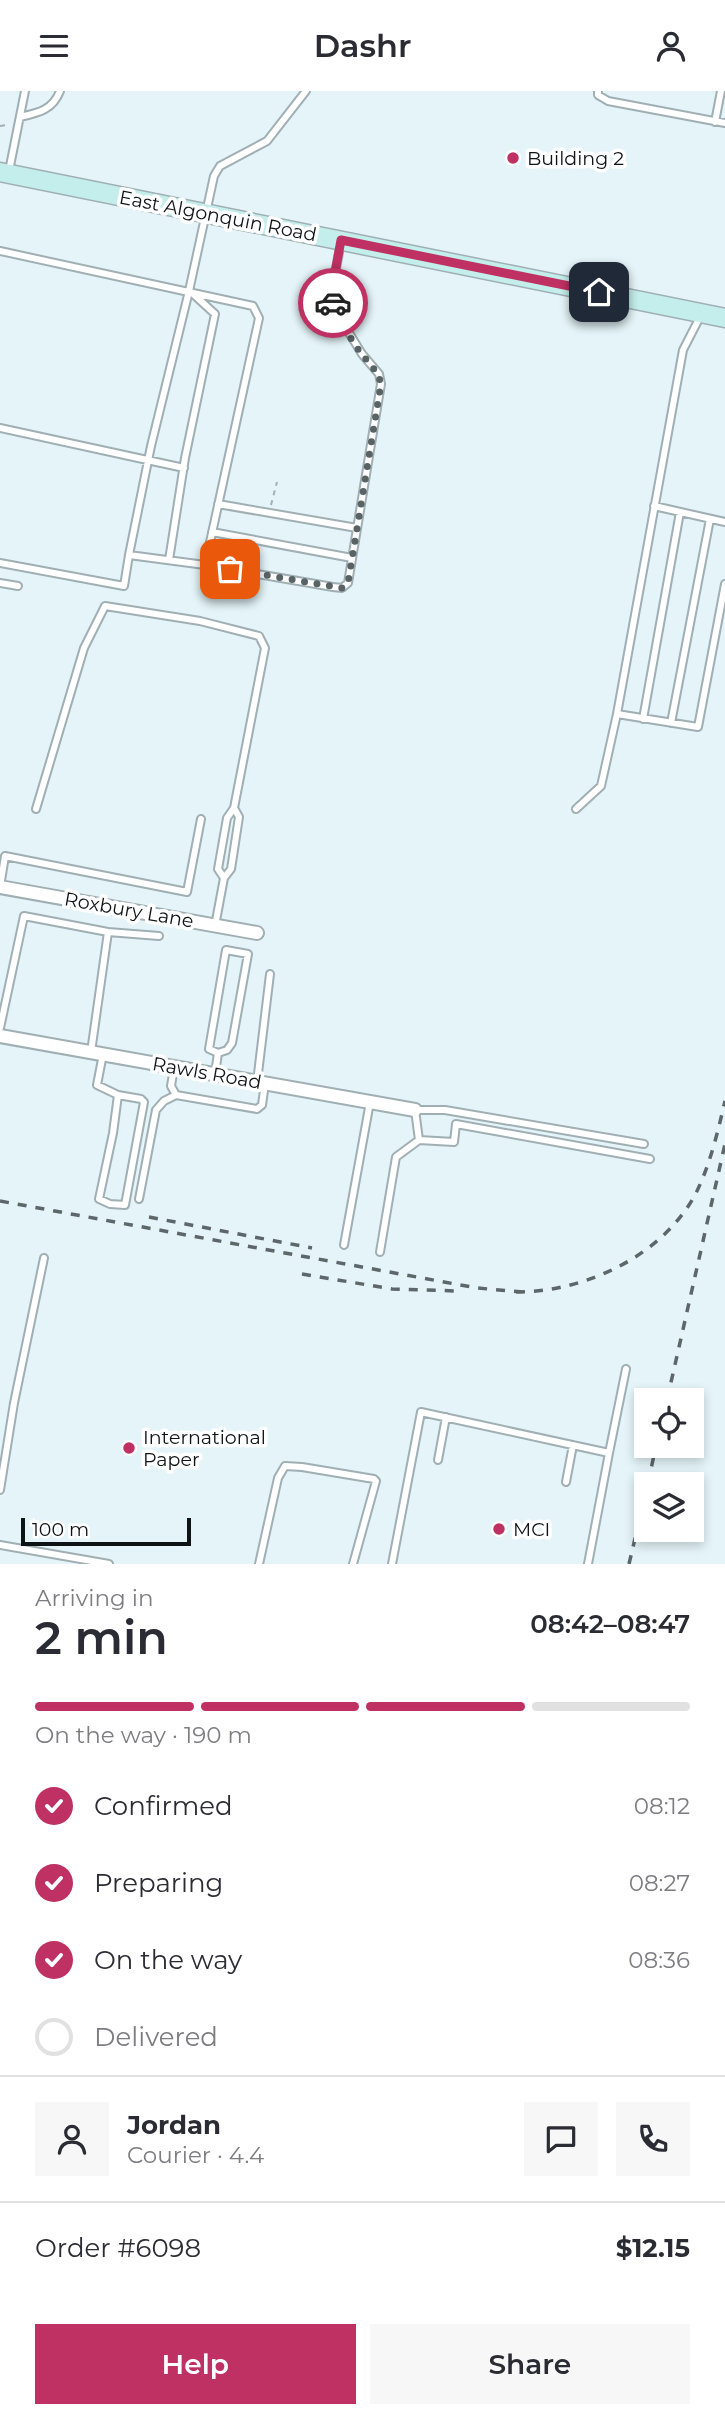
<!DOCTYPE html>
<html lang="en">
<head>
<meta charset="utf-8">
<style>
  :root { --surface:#fff; --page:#f7f7f7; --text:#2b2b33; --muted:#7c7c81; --line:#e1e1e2; --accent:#bf3162 }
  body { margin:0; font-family:Montserrat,sans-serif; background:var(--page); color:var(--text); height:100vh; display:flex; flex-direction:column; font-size:26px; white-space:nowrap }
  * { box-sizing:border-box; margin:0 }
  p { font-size:23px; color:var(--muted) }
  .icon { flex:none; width:38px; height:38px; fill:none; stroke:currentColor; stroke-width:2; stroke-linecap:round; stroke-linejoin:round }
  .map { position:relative; height:1473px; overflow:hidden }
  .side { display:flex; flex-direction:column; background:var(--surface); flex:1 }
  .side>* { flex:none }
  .controls { position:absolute; left:634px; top:1297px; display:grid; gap:14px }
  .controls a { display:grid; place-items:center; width:70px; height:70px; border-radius:0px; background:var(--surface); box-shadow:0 4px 10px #0003; font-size:35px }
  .scale { position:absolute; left:21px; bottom:18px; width:170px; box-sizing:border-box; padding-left:7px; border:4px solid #0e1315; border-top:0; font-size:19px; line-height:24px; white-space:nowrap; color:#0e1315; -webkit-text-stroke:5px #fff; paint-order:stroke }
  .pin { position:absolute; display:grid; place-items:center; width:60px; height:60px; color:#fff; margin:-30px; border-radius:14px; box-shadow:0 4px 10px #0006 }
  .courier { position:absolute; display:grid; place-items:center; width:70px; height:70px; margin:-35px; border:5px solid #bf3162; border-radius:50%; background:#fff; color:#222; box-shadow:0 2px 9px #0007 }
  .overview em { font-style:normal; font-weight:600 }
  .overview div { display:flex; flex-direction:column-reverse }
  .overview { display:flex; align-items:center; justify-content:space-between; height:119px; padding:0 35px }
  h1 { font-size:46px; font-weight:600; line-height:52px }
  .bar { display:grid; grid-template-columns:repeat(4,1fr); gap:10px 7px; align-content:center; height:84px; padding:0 35px }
  .bar i { height:9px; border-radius:5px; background:var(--line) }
  .bar .on { background:var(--accent) }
  .bar p { grid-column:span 4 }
  .line { display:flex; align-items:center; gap:18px; padding:0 35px; border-top:2px solid var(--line) }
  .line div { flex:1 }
  .round { display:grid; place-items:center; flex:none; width:74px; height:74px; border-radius:0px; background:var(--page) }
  ol { padding:0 35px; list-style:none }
  li { display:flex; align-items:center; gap:21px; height:77px }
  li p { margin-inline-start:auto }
  li .icon { padding:7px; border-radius:50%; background:var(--accent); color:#fff; stroke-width:4 }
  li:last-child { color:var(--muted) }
  li i { width:38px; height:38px; border:4px solid var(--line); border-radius:50% }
  .primary-button { display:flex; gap:14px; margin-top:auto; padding:14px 35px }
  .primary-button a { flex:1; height:80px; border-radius:0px; background:var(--accent); color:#fff; font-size:28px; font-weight:600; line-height:80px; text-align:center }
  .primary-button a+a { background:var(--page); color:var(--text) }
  header { display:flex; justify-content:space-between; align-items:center; height:91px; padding:0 35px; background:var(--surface); font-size:32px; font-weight:600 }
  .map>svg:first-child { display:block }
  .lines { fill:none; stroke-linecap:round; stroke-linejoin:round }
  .lane-casing { stroke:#a0afb4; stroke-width:10 }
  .street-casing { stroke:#a0afb4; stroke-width:16 }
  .secondary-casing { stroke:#a0afb4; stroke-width:21 }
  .path { stroke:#a3b0b3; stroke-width:2; stroke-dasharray:5 5; stroke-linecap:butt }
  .lane { stroke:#fff; stroke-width:6 }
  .street { stroke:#fff; stroke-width:12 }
  .secondary { stroke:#c4eeeb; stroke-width:18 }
  .rail { stroke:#5d6669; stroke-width:3.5; stroke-dasharray:9 9; stroke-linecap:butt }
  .done { stroke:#596264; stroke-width:7; stroke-dasharray:0 12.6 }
  .route { stroke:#bf3162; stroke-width:9 }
  .poi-dot { fill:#bf3162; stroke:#fff; stroke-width:2.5 }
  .labels { text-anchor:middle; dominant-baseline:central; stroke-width:7; stroke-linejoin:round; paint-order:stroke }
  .poi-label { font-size:19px; fill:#0e1315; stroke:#fff; text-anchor:start }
  .street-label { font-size:19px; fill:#0e1315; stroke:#fff }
</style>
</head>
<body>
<header><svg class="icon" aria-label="menu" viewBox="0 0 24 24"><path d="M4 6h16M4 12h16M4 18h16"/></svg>Dashr<svg class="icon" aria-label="person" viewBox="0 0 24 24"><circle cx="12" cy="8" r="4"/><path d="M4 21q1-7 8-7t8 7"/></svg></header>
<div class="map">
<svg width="725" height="1473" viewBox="0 0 725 1473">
  <rect width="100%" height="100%" fill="#e4f4f8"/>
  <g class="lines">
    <defs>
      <path id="lane" d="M598,0v4l10,6 117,22
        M20,26c18,-4 33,-7 40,-26
        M715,31l6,-31
        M9,80l16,-80
        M0,160l253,55 6,12 -54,247 -76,-10 -5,31 -124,-23
        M701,224l-18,35 -66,364 81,13 27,-143
        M0,337l184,40
        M218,413l139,24
        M654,415l71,16
        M212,441l140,26
        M129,464l22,-109 38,-155 25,-115 6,-10 47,-25 39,-50
        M169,469l16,-102 30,-144 -24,-22
        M205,474l128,22 9,1 6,-5 33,-199 -2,-10 -17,-20 -25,-41 -6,-18 10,-53
        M0,492l18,3
        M643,628l37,-207
        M671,632l39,-204
        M36,718l48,-161 21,-42 95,15 59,15 6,12 -31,160 -7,10 -9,51 6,9
        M576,718l25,-23 16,-72
        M0,796l5,-31 182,36 14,-73
        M215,835l9,-48 7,-9 8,-52 -5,-9
        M108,841l51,4
        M226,859l22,4 -16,89 -5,7 -9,3 -9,-4z
        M0,937l24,-112 84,16 -17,120
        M103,963l-6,31 21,10 23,4 3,3 -19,103 -15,-1 -11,-5 14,-66 5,-38
        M174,976l-3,19 5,9
        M215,983l3,-21
        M257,991l13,-108
        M419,1049l35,2 2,-18 194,35
        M139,1108l17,-89 8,-9 12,-6 81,14 5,-4 3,-22
        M344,1154l26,-143
        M380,1161l16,-95 23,-17 -4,-30h30l199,34
        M609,1362l17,-84
        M438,1369l8,-43
        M566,1391l7,-37
        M0,1399l14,-87 30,-145
        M0,1454l109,19
        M259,1473l19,-86 7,-12 17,1 72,12 2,2 -23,83
        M392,1473l29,-152 188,41 -21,111"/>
      <path id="street" d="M0,796l257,46
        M0,945l415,74"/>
      <path id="secondary" d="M0,81l725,146"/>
    </defs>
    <use href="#lane" class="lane-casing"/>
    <use href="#street" class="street-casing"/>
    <use href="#secondary" class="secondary-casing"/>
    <path class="path" d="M0,35l7,-1
      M271,414l6,-23"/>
    <use href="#lane" class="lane"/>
    <use href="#street" class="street"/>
    <use href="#secondary" class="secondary"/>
    <path class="rail" d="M0,1110l477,87 46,4
      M149,1126l163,31
      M302,1183l90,15 65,2
      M516,1201c69,0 147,-36 180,-99 14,-28 22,-62 29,-92
      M667,1309l58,-256
      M648,1393l8,-39
      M629,1473l17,-72"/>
  </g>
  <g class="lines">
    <path class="done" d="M230,478l112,19 6,-5 33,-199c-3,-12 -10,-19 -18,-28 -11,-15 -24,-35 -30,-53"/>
    <path class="route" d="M333,212l-2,-8 10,-55 258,52"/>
  </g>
  <g class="poi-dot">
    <circle cx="513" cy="67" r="7"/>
    <circle cx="129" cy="1357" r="7"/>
    <circle cx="499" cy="1438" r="7"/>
  </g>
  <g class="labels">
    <g class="poi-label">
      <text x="527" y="67">Building 2</text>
      <text x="143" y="1346">International<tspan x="143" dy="22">Paper</tspan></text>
      <text x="513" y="1438">MCI</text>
    </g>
    <g class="street-label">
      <text transform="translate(218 125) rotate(11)">East Algonquin Road</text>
      <text transform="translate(129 819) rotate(10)">Roxbury Lane</text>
      <text transform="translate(207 982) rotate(10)">Rawls Road</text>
    </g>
  </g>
</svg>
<div class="controls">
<a><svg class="icon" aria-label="locate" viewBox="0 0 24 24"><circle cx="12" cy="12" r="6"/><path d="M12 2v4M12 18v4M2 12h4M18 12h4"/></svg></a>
<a><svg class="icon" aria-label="layers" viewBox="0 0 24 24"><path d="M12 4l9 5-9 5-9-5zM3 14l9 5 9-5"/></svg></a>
</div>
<div class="scale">100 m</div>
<div class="pin" style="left:230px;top:478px;background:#ea580c"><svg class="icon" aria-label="bag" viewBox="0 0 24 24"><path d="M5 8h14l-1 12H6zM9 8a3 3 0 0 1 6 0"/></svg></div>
<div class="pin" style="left:599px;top:201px;background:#1f2937"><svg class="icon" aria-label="home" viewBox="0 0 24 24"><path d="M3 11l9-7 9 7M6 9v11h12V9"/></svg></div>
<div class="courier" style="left:333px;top:212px"><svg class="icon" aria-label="car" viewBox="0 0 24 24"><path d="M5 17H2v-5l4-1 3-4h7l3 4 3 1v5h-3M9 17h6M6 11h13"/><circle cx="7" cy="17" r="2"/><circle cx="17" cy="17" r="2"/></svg></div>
</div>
<section class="side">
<div class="overview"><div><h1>2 min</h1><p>Arriving in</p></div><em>08:42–08:47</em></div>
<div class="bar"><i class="on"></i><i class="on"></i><i class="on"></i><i></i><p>On the way · 190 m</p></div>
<ol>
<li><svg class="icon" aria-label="check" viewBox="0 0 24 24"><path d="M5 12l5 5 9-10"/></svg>Confirmed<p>08:12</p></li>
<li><svg class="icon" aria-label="check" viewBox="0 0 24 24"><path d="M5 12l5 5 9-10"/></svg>Preparing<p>08:27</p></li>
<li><svg class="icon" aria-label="check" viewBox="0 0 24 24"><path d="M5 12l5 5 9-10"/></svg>On the way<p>08:36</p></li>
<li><i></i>Delivered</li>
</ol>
<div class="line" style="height:126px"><a class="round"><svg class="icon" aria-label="person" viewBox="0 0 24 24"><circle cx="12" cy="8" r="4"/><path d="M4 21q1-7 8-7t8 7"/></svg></a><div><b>Jordan</b><p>Courier · 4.4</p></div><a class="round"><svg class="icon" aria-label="chat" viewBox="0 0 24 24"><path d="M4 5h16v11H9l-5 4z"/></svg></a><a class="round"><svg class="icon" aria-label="phone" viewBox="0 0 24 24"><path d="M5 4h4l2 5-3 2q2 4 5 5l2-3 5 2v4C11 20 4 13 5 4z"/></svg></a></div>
<div class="line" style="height:91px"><div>Order #6098</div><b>$12.15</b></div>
<div class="primary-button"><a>Help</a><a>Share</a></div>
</section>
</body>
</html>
